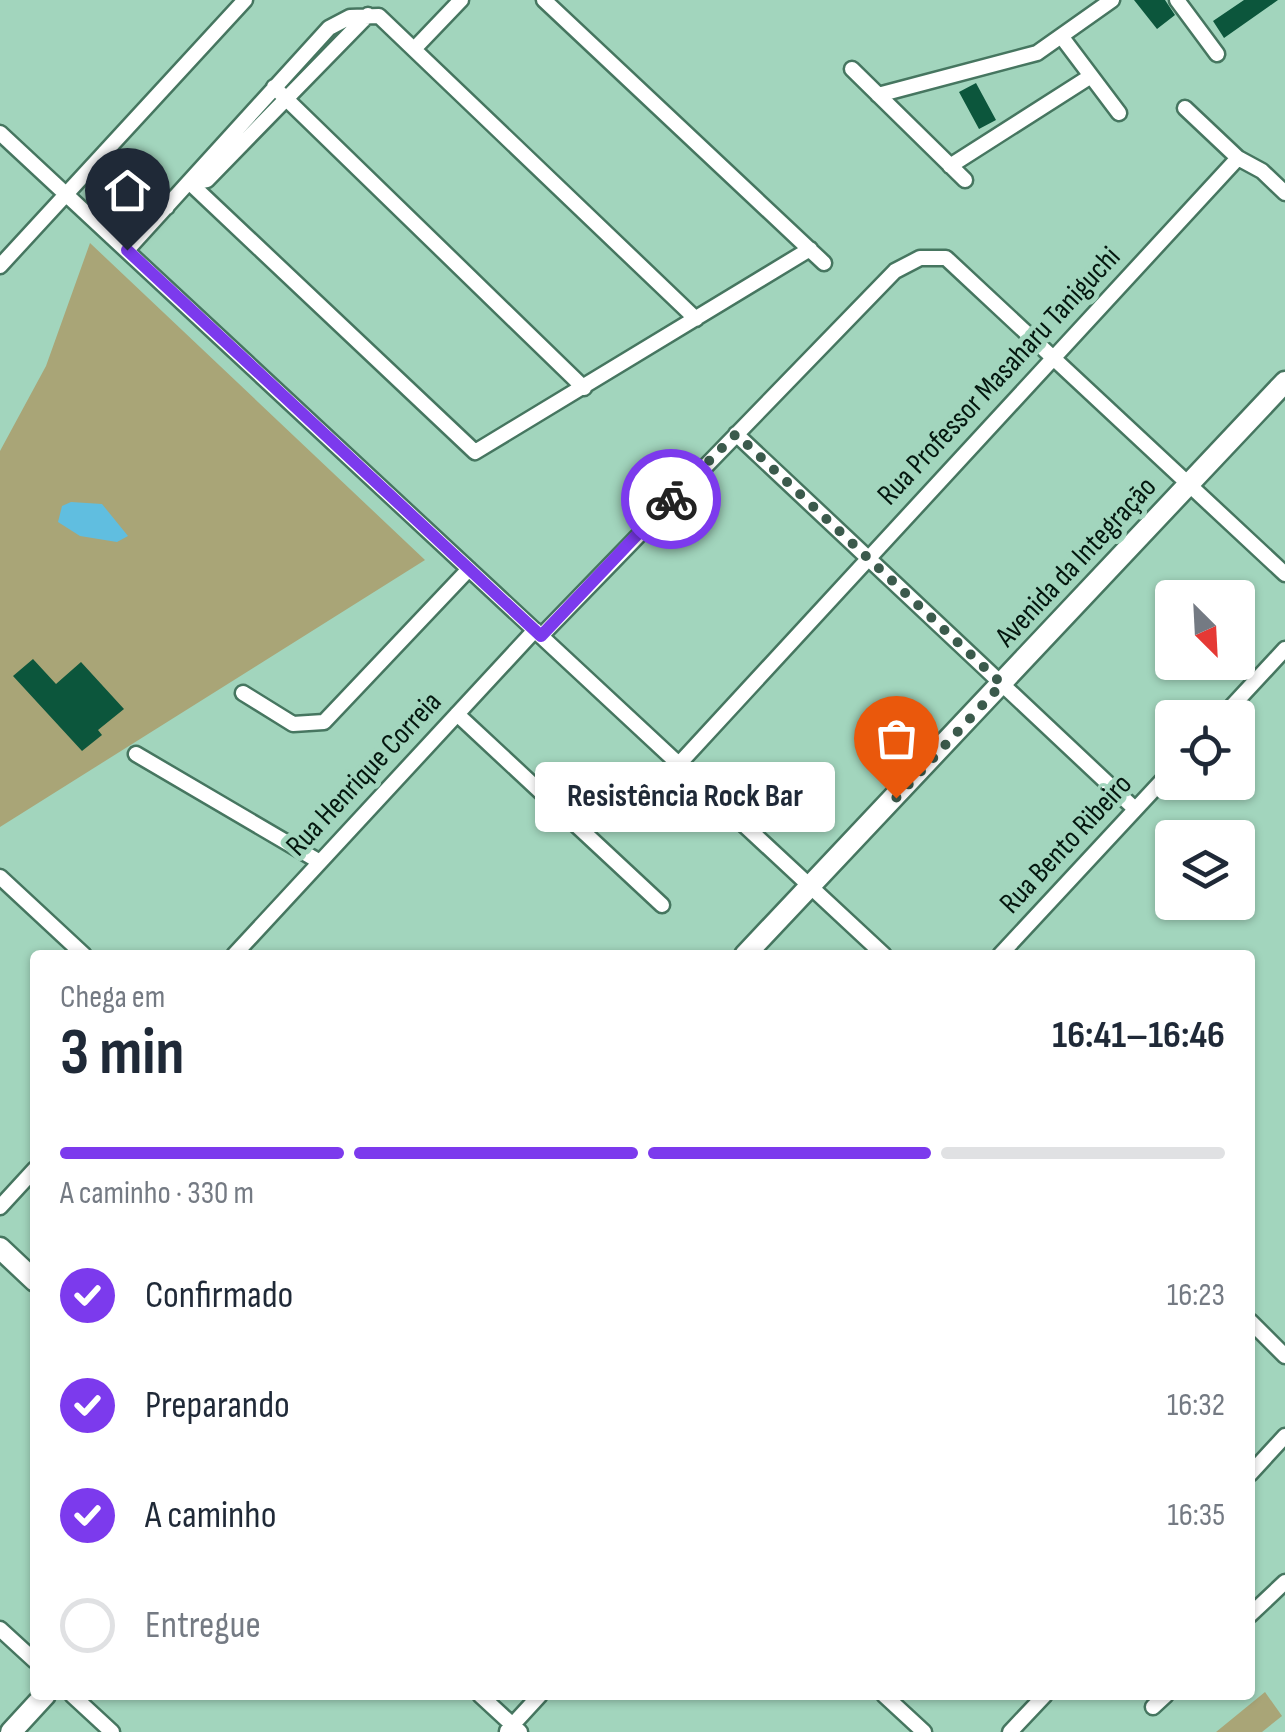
<!DOCTYPE html>
<html lang="pt">
<head>
<meta charset="utf-8">
<style>
  :root { --surface:#fff; --page:#f2f2f3; --text:#1f2937; --muted:#747a83; --line:#e0e1e3; --accent:#7c3aed }
  body { margin:0; font-family:"Sofia Sans Condensed",sans-serif; background:var(--page); color:var(--text); height:100vh; display:flex; flex-direction:column; font-size:38px; white-space:nowrap }
  * { box-sizing:border-box; margin:0 }
  p { font-size:32px; color:var(--muted) }
  .icon { flex:none; width:55px; height:55px; fill:none; stroke:currentColor; stroke-width:2; stroke-linecap:round; stroke-linejoin:round }
  .map { position:relative; flex:1; overflow:hidden }
  .sheet { position:absolute; left:30px; top:950px; width:1225px; height:750px; display:flex; flex-direction:column; background:var(--surface); border-radius:10px; box-shadow:0 2px 8px #0004 }
  .sheet>* { flex:none }
  .needle { width:65px; rotate:156deg }
  .buttons { position:absolute; left:1155px; top:580px; display:grid; gap:20px }
  .buttons a { display:grid; place-items:center; width:100px; height:100px; border-radius:10px; background:var(--surface); box-shadow:0 2px 8px #0004; font-size:50px }
  .pin { position:absolute; display:grid; place-items:center; width:85px; height:85px; color:#fff; margin:-102px -42px; border-radius:50% 50% 50% 0; rotate:-45deg; box-shadow:0 0 10px #0007 }
  .pin .icon { rotate:45deg }
  .courier { position:absolute; display:grid; place-items:center; width:100px; height:100px; margin:-50px; border:8px solid #7c3aed; border-radius:50%; background:#fff; color:#222; box-shadow:0 2px 12px #0007 }
  .bubble { position:absolute; height:70px; border-radius:10px; background:var(--surface); box-shadow:0 2px 8px #0004; font-size:32px; font-weight:700; line-height:70px; text-align:center }
  .overview em { font-style:normal; font-weight:700 }
  .overview div { display:flex; flex-direction:column-reverse }
  .overview { display:flex; align-items:center; justify-content:space-between; height:170px; padding:0 30px }
  h1 { font-size:65px; font-weight:700; line-height:75px }
  .bar { display:grid; grid-template-columns:repeat(4,1fr); gap:15px 10px; align-content:center; height:120px; padding:0 30px }
  .bar i { height:12px; border-radius:8px; background:var(--line) }
  .bar .current { background:var(--accent) }
  .bar p { grid-column:span 4 }
  ol { padding:0 30px; list-style:none }
  li { display:flex; align-items:center; gap:30px; height:110px }
  li p { margin-inline-start:auto }
  li .icon { padding:10px; border-radius:50%; background:var(--accent); color:#fff; stroke-width:4 }
  li:last-child { color:var(--muted) }
  li i { width:55px; height:55px; border:5px solid var(--line); border-radius:50% }
  .map>svg:first-child { display:block }
  .green { fill:#a9a577 }
  .water { fill:#60bee0 }
  .building { fill:#0c563c }
  .lines { fill:none; stroke-linecap:round; stroke-linejoin:round }
  .street-casing { stroke:#467660; stroke-width:19 }
  .secondary-casing { stroke:#467660; stroke-width:25 }
  .street { stroke:#fff; stroke-width:14 }
  .secondary { stroke:#fff; stroke-width:20 }
  .done { stroke:#3b5a4c; stroke-width:10; stroke-dasharray:0 18 }
  .route { stroke:#7c3aed; stroke-width:12 }
  .labels { text-anchor:middle; dominant-baseline:central; stroke-width:10; stroke-linejoin:round; paint-order:stroke }
  .street-label { font-size:30px; fill:#04170f; stroke:#a2d5bd }
</style>
</head>
<body>
<div class="map">
<svg width="1285" height="1732" viewBox="0 0 1285 1732">
  <rect width="100%" height="100%" fill="#a2d5bd"/>
  <path class="green" d="M90,243l335,317 -425,267v-376l46,-85z
    M1265,1692l17,24 -20,16h-46z"/>
  <path class="water" d="M71,502l31,2 26,32 -11,6 -37,-6 -22,-14 4,-16z"/>
  <path class="building" d="M1134,0h31l10,15 -18,14z
    M1244,0h34l-54,38 -11,-17z
    M976,83l20,37 -17,9 -20,-37z
    M33,659l23,25 25,-22 43,47 -26,21 4,5 -20,16 -69,-75z"/>
  <g class="lines">
    <defs>
      <path id="street" d="M544,0l280,263
        M1177,0l40,54
        M1061,36l58,77
        M416,47l45,-47
        M852,69l113,111
        M274,87l310,301
        M878,95l159,-42 75,-53
        M1185,108l53,50 24,13 23,22
        M0,133l884,822
        M105,152l62,55
        M950,166l141,-90
        M190,183l285,269 335,-203
        M190,183l17,-3 161,-165
        M127,250l202,-222 21,-11 29,-1 317,303
        M0,266l245,-266
        M736,434l399,375
        M541,636l354,-365 25,-13h26l339,316
        M243,693l50,31 31,-2 145,-153
        M457,714l205,191
        M1221,718l64,-69
        M136,754l184,108
        M679,764l559,-606
        M0,877l84,78
        M234,955l301,-325
        M1000,955l172,-185
        M0,1207l35,-38
        M1250,1321l35,35
        M1250,1474l35,-38
        M1250,1615l35,-33
        M0,1629l35,32
        M72,1695l40,37
        M480,1695l40,37
        M884,1695l40,37
        M1153,1707l13,-12
        M507,1731l33,-36
        M1010,1732l35,-37"/>
      <path id="secondary" d="M745,955l540,-573
        M0,1248l35,33
        M11,1732l34,-37"/>
    </defs>
    <use href="#street" class="street-casing"/>
    <use href="#secondary" class="secondary-casing"/>
    <use href="#street" class="street"/>
    <use href="#secondary" class="secondary"/>
  </g>
  <g class="lines">
    <path class="done" d="M671,499l65,-65 266,250 -106,114"/>
    <path class="route" d="M127,250l414,386 130,-137"/>
  </g>
  <g class="labels">
    <g class="street-label">
      <text transform="translate(999 376) rotate(-47)">Rua Professor Masaharu Taniguchi</text>
      <text transform="translate(1076 562) rotate(-47)">Avenida da Integração</text>
      <text transform="translate(364 774) rotate(-47)">Rua Henrique Correia</text>
      <text transform="translate(1066 844) rotate(-47)">Rua Bento Ribeiro</text>
    </g>
  </g>
</svg>
<div class="buttons">
<a><svg class="needle" viewBox="-14 -14 28 28"><path d="M0-13l5 13h-10z" fill="#e53935"/><path d="M0 13l5-13h-10z" fill="#747a83"/></svg></a>
<a><svg class="icon" aria-label="locate" viewBox="0 0 24 24"><circle cx="12" cy="12" r="6"/><path d="M12 2v4M12 18v4M2 12h4M18 12h4"/></svg></a>
<a><svg class="icon" aria-label="layers" viewBox="0 0 24 24"><path d="M12 4l9 5-9 5-9-5zM3 14l9 5 9-5"/></svg></a>
</div>
<div class="pin" style="left:896px;top:798px;background:#ea580c"><svg class="icon" aria-label="bag" viewBox="0 0 24 24"><path d="M5 8h14l-1 12H6zM9 8a3 3 0 0 1 6 0"/></svg></div>
<div class="pin" style="left:127px;top:250px;background:#1f2937"><svg class="icon" aria-label="home" viewBox="0 0 24 24"><path d="M3 11l9-7 9 7M6 9v11h12V9"/></svg></div>
<div class="courier" style="left:671px;top:499px"><svg class="icon" aria-label="bike" viewBox="0 0 24 24"><circle cx="6" cy="16" r="4"/><circle cx="18" cy="16" r="4"/><path d="M6 16l4-8h5l3 8M10 8l3 8H6M13 5h3"/></svg></div>
<div class="bubble" style="left:535px;top:762px;width:300px">Resistência Rock Bar</div>
<section class="sheet">
<div class="overview"><div><h1>3 min</h1><p>Chega em</p></div><em>16:41–16:46</em></div>
<div class="bar"><i class="current"></i><i class="current"></i><i class="current"></i><i></i><p>A caminho · 330 m</p></div>
<ol>
<li><svg class="icon" aria-label="check" viewBox="0 0 24 24"><path d="M5 12l5 5 9-10"/></svg>Confirmado<p>16:23</p></li>
<li><svg class="icon" aria-label="check" viewBox="0 0 24 24"><path d="M5 12l5 5 9-10"/></svg>Preparando<p>16:32</p></li>
<li><svg class="icon" aria-label="check" viewBox="0 0 24 24"><path d="M5 12l5 5 9-10"/></svg>A caminho<p>16:35</p></li>
<li><i></i>Entregue</li>
</ol>
</section>
</div>
</body>
</html>
